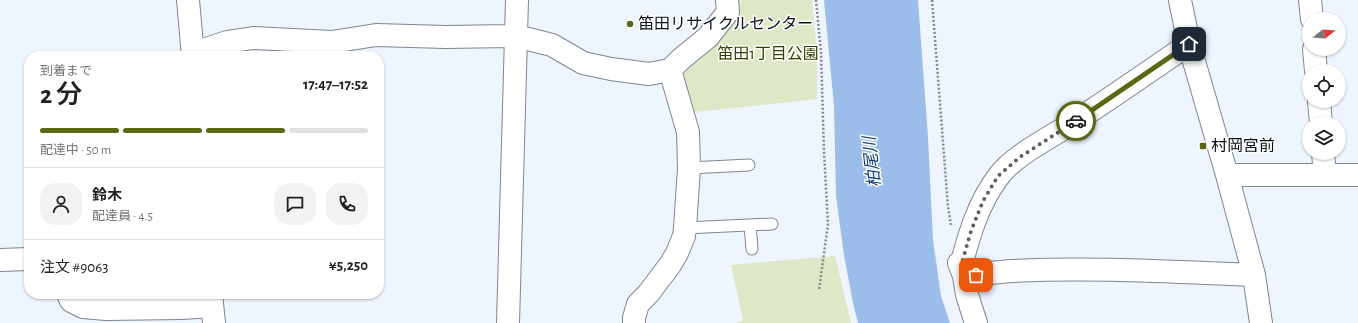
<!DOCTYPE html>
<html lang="ja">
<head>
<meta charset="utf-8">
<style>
  :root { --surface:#fff; --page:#f2f2f2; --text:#202124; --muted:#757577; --line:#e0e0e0; --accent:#596913 }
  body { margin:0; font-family:"Alegreya Sans","Noto Sans JP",sans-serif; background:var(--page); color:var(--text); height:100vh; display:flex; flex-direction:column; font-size:15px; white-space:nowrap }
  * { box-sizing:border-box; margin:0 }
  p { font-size:13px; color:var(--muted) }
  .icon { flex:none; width:22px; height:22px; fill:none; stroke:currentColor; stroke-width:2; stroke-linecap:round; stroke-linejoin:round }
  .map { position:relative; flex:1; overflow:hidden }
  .drawer { position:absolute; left:24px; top:51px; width:360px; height:248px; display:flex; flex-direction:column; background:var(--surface); border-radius:16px; box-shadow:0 1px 3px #0004 }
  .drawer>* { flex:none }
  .needle { width:26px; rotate:73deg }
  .buttons { position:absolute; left:1302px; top:12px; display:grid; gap:8px }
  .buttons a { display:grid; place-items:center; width:44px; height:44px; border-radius:50%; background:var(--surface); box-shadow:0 1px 3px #0004; font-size:20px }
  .pin { position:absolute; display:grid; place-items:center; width:34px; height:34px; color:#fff; margin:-17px; border-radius:8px; box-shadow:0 2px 6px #0006 }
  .courier { position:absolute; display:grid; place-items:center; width:40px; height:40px; margin:-20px; border:3px solid #596913; border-radius:50%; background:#fff; color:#222; box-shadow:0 1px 5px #0007 }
  .headline em { font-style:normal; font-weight:600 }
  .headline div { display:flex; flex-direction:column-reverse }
  .headline { display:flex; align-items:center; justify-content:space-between; height:68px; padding:0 16px }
  h1 { font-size:26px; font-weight:600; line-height:30px }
  .bar { display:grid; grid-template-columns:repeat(4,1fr); gap:6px 4px; align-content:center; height:48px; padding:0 16px }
  .bar i { height:5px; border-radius:3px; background:var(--line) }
  .bar .active { background:var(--accent) }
  .bar p { grid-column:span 4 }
  .line { display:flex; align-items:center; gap:10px; padding:0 16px; border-top:1px solid var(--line) }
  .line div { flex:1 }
  .round { display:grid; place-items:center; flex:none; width:42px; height:42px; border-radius:16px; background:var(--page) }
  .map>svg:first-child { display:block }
  .green { fill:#dee7c6 }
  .water { fill:#9cbde9 }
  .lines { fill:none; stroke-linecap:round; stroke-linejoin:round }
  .lane-casing { stroke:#7c8694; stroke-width:13 }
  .street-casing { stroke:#7c8694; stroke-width:24 }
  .primary-casing { stroke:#7c8694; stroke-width:24 }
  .path { stroke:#848a91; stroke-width:2.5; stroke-dasharray:2 2; stroke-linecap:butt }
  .lane { stroke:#fff; stroke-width:11 }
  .street { stroke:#fff; stroke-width:22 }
  .primary { stroke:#fff; stroke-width:22 }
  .done { stroke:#5b6067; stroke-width:4; stroke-dasharray:0 7.2 }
  .route { stroke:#596913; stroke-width:5 }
  .poi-dot { fill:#596913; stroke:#fff; stroke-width:1.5 }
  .labels { text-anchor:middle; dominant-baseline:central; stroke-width:3; stroke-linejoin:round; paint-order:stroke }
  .poi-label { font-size:16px; fill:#0c1015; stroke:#fff; text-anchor:start }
  .park-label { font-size:16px; fill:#344000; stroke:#fff }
  .water-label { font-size:17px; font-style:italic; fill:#174177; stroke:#fff }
</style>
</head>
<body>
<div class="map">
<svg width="1358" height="323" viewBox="0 0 1358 323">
  <rect width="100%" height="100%" fill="#eef5fe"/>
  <path class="green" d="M737,0h75l5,53v46l-131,14 -5,-34 5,-13z
    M835,256l16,67h-115l7,-3 -12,-55z
    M75,294h59v10h-31z"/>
  <path class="water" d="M824,0h94l10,137 5,103 8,56 9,27h-92l-5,-20 -9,-48 -8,-59 -2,-90z"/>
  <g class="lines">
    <defs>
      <path id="lane" d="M689,168l60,-3
        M750,225l2,24
        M685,228l87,-4"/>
      <path id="street" d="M1180,0l9,44 38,131 27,100 7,48
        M1310,0l2,19
        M1314,49l2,22
        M192,54l35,-12 26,-4 79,4 44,-7 70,2 70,-1 36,9 31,18 28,6 38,5 21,-4 11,-11 27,-22 20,-25 -1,-12
        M1319,101l2,22
        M1323,153l2,21
        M1227,175h131
        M0,260l29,-1
        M959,263l5,13 3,19 9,28
        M961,266c8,-31 17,-62 37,-89 14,-20 51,-39 73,-53 40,-26 79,-53 118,-80
        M964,276c16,-2 32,-4 49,-5 79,-4 161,1 241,4
        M68,294l3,7 12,6 23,2 76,-1 30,-2
        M508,323l9,-323
        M634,323v-5l4,-14 10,-10 22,-29 7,-12 7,-17 1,-8 4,-60 -1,-36 -18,-62"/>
      <path id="primary" d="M188,0l5,56
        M211,294l3,29"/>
    </defs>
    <use href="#lane" class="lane-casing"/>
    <use href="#street" class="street-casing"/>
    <use href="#primary" class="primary-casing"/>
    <path class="path" d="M816,0l5,52 3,100 4,72 -9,66
      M932,0l16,207 3,18"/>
    <use href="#lane" class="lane"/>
    <use href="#street" class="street"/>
    <use href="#primary" class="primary"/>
  </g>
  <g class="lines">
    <path class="done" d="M976,275l-12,1 -3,-10 10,-35 12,-30 15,-25 22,-19 56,-36"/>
    <path class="route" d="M1076,121l113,-77"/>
  </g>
  <g class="poi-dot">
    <circle cx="630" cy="24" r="4"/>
    <rect x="1199" y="142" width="8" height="8" rx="2"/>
  </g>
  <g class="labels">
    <g class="poi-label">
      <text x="638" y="24">笛田リサイクルセンター</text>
      <text x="1211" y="146">村岡宮前</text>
    </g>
    <g class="park-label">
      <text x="768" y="54">笛田1丁目公園</text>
    </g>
    <g class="water-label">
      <text transform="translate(872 162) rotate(-96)">柏尾川</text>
    </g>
  </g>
</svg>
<div class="buttons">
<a><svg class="needle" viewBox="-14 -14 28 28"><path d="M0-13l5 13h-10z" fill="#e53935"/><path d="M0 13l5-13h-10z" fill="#757577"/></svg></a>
<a><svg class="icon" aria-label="locate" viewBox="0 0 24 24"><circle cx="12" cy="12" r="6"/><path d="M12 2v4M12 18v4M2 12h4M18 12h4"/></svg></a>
<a><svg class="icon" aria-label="layers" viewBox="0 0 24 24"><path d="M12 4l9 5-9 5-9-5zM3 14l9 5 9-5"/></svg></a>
</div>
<div class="pin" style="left:976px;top:275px;background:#ea580c"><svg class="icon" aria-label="bag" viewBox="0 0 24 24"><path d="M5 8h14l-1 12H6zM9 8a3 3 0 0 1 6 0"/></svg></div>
<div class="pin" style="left:1189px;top:44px;background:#1f2937"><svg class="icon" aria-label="home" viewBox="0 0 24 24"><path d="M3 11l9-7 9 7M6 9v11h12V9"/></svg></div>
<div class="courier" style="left:1076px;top:121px"><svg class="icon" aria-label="car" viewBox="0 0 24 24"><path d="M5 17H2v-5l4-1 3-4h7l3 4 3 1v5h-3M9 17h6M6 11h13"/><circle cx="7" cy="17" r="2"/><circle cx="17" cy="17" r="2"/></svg></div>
<section class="drawer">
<div class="headline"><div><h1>2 分</h1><p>到着まで</p></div><em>17:47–17:52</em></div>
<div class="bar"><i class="active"></i><i class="active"></i><i class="active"></i><i></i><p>配達中 · 50 m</p></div>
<div class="line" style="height:72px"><a class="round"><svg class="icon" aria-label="person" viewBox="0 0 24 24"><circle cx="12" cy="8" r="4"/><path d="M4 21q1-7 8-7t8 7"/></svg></a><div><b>鈴木</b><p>配達員 · 4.5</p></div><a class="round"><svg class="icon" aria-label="chat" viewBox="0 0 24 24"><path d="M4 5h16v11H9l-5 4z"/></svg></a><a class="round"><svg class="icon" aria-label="phone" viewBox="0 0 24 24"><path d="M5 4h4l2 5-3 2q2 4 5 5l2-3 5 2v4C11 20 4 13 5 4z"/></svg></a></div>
<div class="line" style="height:52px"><div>注文 #9063</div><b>¥5,250</b></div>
</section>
</div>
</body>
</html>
